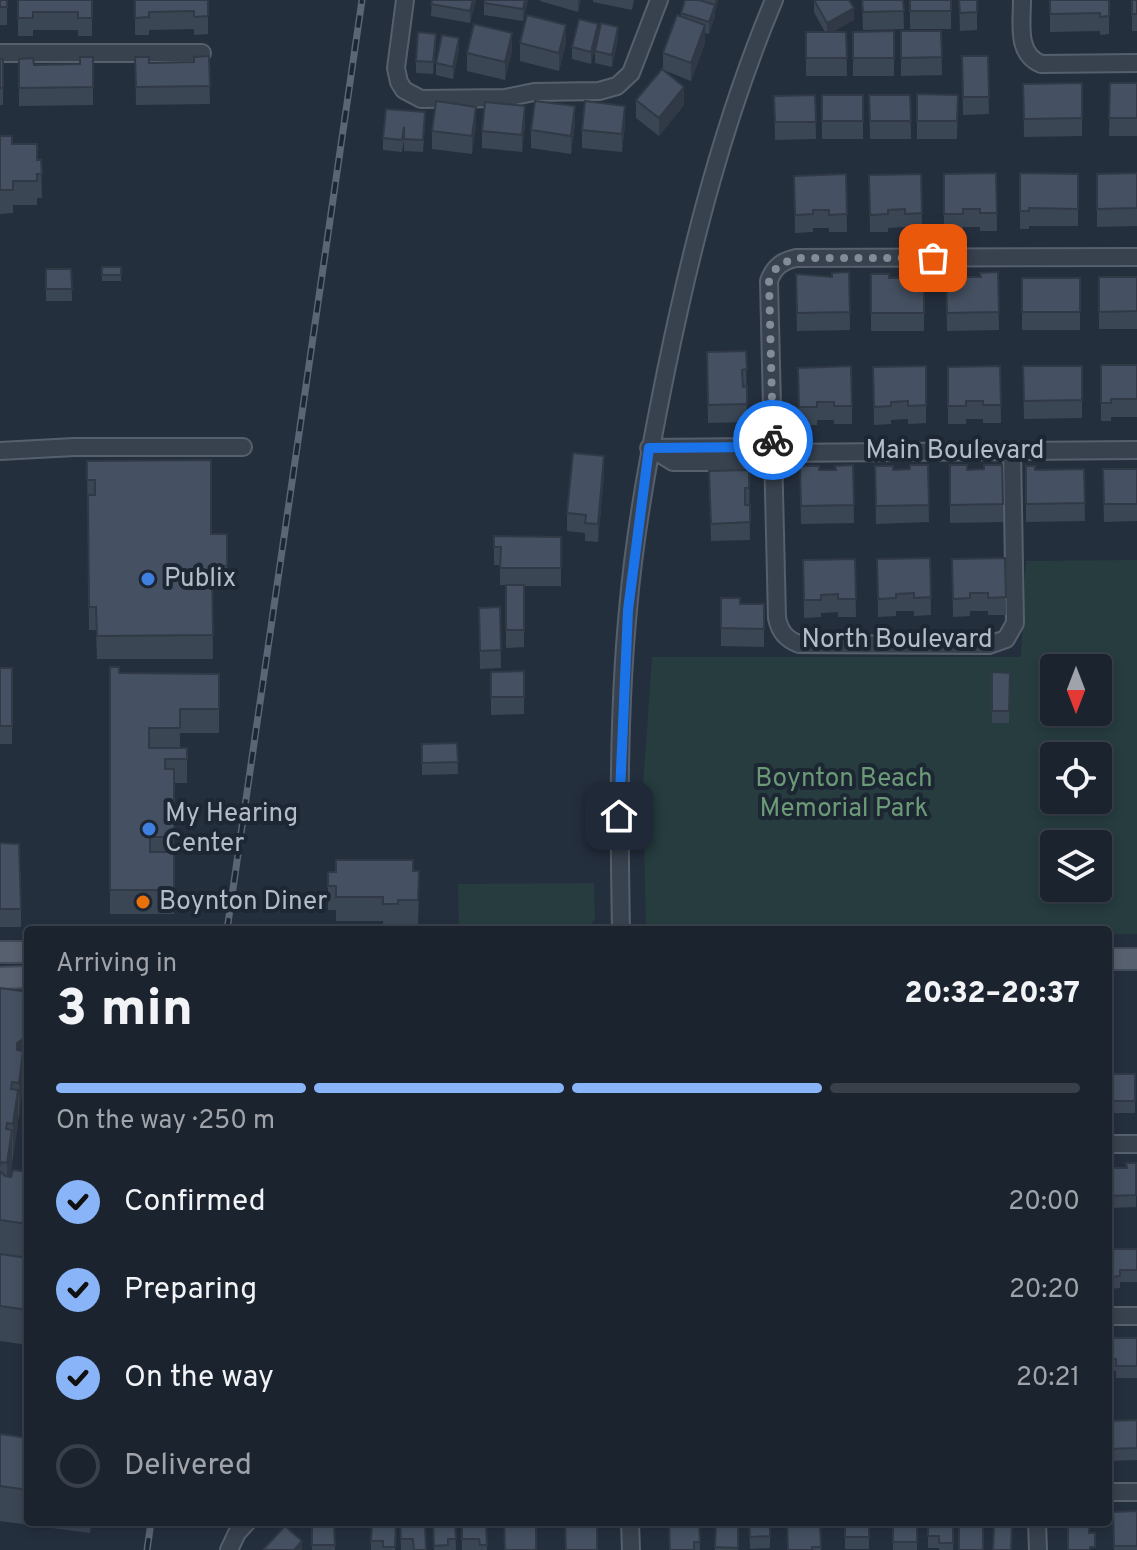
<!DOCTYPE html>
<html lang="en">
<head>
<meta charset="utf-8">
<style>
  :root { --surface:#1b232e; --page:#282f3a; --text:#f1f3f6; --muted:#a0a4aa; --line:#39404a; --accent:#8ab4f8 }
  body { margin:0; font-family:Overpass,sans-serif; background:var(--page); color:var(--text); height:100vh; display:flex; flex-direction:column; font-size:30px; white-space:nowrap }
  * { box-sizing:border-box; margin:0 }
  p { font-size:26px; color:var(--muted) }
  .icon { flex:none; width:44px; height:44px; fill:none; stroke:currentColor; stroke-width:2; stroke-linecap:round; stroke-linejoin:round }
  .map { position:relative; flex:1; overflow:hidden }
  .panel { position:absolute; left:24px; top:926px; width:1088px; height:600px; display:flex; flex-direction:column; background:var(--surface); border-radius:8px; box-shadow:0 4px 12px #0003,0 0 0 2px var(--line) }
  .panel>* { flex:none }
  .needle { width:52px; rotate:180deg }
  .controls { position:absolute; left:1040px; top:654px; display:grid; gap:16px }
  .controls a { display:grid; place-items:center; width:72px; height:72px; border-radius:8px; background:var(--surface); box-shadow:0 4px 12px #0003,0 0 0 2px var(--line); font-size:40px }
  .pin { position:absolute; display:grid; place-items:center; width:68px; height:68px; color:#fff; margin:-34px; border-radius:16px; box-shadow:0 4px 12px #0006 }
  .courier { position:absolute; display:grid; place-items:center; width:80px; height:80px; margin:-40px; border:6px solid #1a73e8; border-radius:50%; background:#fff; color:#222; box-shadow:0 2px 10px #0007 }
  .headline em { font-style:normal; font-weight:800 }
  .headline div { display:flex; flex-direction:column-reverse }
  .headline { display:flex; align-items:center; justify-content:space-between; height:136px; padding:0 32px }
  h1 { font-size:52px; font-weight:800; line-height:60px }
  .bar { display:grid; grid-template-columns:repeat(4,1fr); gap:12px 8px; align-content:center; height:96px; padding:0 32px }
  .bar i { height:10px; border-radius:6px; background:var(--line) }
  .bar .on { background:var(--accent) }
  .bar p { grid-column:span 4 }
  ol { padding:0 32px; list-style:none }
  li { display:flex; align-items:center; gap:24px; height:88px }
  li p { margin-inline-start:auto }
  li .icon { padding:8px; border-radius:50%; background:var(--accent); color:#111; stroke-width:4 }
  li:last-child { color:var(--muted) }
  li i { width:44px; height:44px; border:4px solid var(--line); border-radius:50% }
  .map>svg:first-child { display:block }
  .green { fill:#263c3f; fill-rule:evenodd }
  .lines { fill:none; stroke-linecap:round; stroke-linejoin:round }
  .minor-casing { stroke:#565f6c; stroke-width:20 }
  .major-casing { stroke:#414a57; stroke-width:24 }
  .minor { stroke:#38414e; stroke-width:16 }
  .major { stroke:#56606e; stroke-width:20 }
  .rail-casing { stroke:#5a6575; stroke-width:7 }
  .rail { stroke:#1d2633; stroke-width:4; stroke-dasharray:12; stroke-linecap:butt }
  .wall { fill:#3b4654 }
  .shaded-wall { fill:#303945 }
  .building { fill:#455162; stroke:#303945; stroke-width:2 }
  .done { stroke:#828b98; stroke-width:8; stroke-dasharray:0 14.4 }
  .route { stroke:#1a73e8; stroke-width:10 }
  .shop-dot { fill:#3f7fe0; stroke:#1d2633; stroke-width:3 }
  .food-dot { fill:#e8710a; stroke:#1d2633; stroke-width:3 }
  .labels { text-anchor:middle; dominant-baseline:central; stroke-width:8; stroke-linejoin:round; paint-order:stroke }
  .street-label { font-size:26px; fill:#b4bcc9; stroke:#1d2633 }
  .poi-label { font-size:26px; fill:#b4bcc9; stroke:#1d2633; text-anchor:start }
  .park-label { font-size:26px; fill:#6b9a76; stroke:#1d2633 }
</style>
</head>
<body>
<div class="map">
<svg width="1137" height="1550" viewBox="0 0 1137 1550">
  <rect width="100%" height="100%" fill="#242f3e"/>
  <path class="green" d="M1137,560v374h-29v-4h-462l-3,-144 9,-129h369l5,-96zM1054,668h44v44h-44zM1054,756h44v44h-44zM1054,844h44v44h-44z
    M594,883l1,36 -8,11h-128l-1,-46z"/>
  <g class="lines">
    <defs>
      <path id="minor" d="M405,0l-9,68 3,14 5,8 17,9 84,-1 29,-6 65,-1 18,-5 14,-13 28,-73
        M1022,0c0,23 -6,54 19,64l96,-1
        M0,53h202
        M649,448l111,-1 13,6 364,-3
        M650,448l23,14h87l13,-9
        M0,451l74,-4h169
        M1012,451l3,172 -9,16 -17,6 -190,-1c-13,-5 -19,-12 -22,-26l-8,-337c5,-14 13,-20 27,-23l341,-1
        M621,930c-2,-107 -3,-214 7,-320 7,-81 22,-160 38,-239 26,-127 58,-252 108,-371
        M1108,1144h29
        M1108,1316h29
        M1108,1492h29
        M630,1522l1,28
        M1037,1522l1,28
        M229,1550l8,-17 10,-11"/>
      <path id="major" d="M0,952h28
        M1108,959h29
        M0,978l28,-1"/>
    </defs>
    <use href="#minor" class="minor-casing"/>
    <use href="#major" class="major-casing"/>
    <use href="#minor" class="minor"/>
    <use href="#major" class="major"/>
    <defs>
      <path id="rail" d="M227,930l135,-930
        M147,1550l4,-28"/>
    </defs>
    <use href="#rail" class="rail-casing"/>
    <use href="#rail" class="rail"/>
  </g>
  <path class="wall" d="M0,0h7v25h-7z
    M18,0h74v36h-14v-6h-45v6h-15z
    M135,0h73v34l-14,1v-6l-45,1v5h-14z
    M432,0h44l-6,23 -39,-7z
    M528,0l-5,21 -39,-6v-12z
    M540,0h41l-3,12 -38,-11z
    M593,0h41l-2,10 -39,-8z
    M685,0h33l-9,34 -4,-1v10l-14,38 -25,-10 18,34 -25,31 -23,-18v-18l27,-31v-16l18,-37z
    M814,0l40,20 -22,12h14l1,44h-41v-44h19l-11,-20z
    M862,0h41l1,29 -41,1z
    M910,0h41v29h-41z
    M959,0h18v30l-17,1z
    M1050,0h59v34l-9,1v-4l-50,1z
    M1132,0h5v31h-5z
    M598,24l-7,40 -19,-5v-12z
    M894,31v45h-41v-44z
    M901,31h40l1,44 -41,1z
    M618,39l-6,28 -17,-4v-12z
    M520,43h46l-7,28 -39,-10z
    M436,46l-3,28 -17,-1v-12z
    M459,50l-6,29 -17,-4v-12z
    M512,51l-7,29 -38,-9v-18z
    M209,56l1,48 -74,1 -1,-48 14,6 45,-1z
    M962,56h26l1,58 -26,1z
    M93,57v48l-74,1v-47l15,6 46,-1z
    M0,59h3v46h-3z
    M1082,83v53l-58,1 -1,-53z
    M1110,83h27v53h-28z
    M917,94l41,1 -1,44h-40z
    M815,95l1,44 -41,1 -1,-44z
    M822,95h41v44h-41z
    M869,95h41l1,44h-41z
    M425,124l-2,28 -19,-1v-12l-2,13 -19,-2v-12z
    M525,124l-3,28 -40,-4v-17z
    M575,124l-4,30 -40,-6v-18z
    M625,124l-3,28 -40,-4v-18z
    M476,125l-4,29 -40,-5v-18z
    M0,136l37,24h4l1,38h-5v7h-24v8l-13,1z
    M996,173l1,58h-17v-4h-17v5h-19v-58z
    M1020,173l58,1v52h-49v3h-9z
    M1137,173v53l-40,1v-53z
    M846,174l1,58h-18v-4h-16v4l-18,1 -1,-57z
    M921,174l1,57 -17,1v-5l-17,1v4h-18l-1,-57z
    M102,267h19v14h-19z
    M46,269h25l1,32h-26z
    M849,272l1,58 -53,1 -1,-57 36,3z
    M998,272l1,58 -52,1 -1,-57 18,3h17z
    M924,273v58h-53v-57l18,4h17z
    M1099,277h38v52h-38z
    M1022,278h58v52h-58z
    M746,351l1,71 -39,1 -1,-71z
    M1101,365h36v52h-26v4h-10z
    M926,366v57l-18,1v-5l-17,1v4l-17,1 -1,-58z
    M1000,366l1,57h-18v-4h-17v5h-18v-57z
    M1023,366h59v52l-58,1z
    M798,368l54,38v18h-18v-4h-17v5h-18z
    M87,461l124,73h16v55l-15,1 1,69h-116l-1,-29h-7z
    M853,465l1,58 -53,1 -1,-58 19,4h17z
    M928,465l1,57 -53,2 -1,-58 18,4 17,-1z
    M950,465l17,5 17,-1 18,-4 1,57 -53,1z
    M1026,466l9,4 49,-1 1,52 -59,1z
    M1103,469h34v52l-33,1z
    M749,470l1,70 -39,1 -2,-70z
    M604,474l-6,68 -13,-1v-8l-18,-2v-18z
    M494,536l67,1v49h-37v61l-18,1v-63h-6v-20h-6z
    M930,558l1,57 -17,1v-5h-18v5l-18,1 -1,-58z
    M1005,558l1,57h-18v-4h-18v5l-17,1 -1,-58z
    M855,559l1,58h-18v-5l-17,1v4l-17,1 -1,-58z
    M721,598l19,6h24v43l-43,-1z
    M500,607l1,61 -21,1 -1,-61z
    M110,667l9,6 100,1v59h-39v15h7v35h-13v131h-64z
    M0,668h12v76h-12z
    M524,671v43l-33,1v-43z
    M992,672l18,1 -1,50h-17z
    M457,743l1,31 -36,1v-31z
    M0,843l21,66v18h-21z
    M413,871l6,23 -1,30h-20v4h-15v-7h-47v-11h-8v-38z
    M0,988l28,4v81h-5v13l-13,91 18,-5v173l-28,-4z
    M1108,1074h27v39h-27z
    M1136,1163v44l-25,1v-7h-3v-33h19z
    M1108,1233l4,16h25v33h-17v6l-12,1z
    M1108,1338h29v40h-21v-7h-8z
    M1137,1420v40l-27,1 -1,-40z
    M0,1434l28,4v84h63l-1,11 -90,-12z
    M1137,1511v39h-23l-1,-38z
    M177,1522h31v4h-31z
    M312,1522h22l1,28h-23z
    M400,1522l26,28h-25z
    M433,1522h22l1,28h-22z
    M462,1522h24l1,28h-25z
    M699,1522l1,28h-31z
    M716,1522h22v28h-23z
    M749,1522h21v26l-20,1z
    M845,1522h24v27h-24z
    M893,1522h24v28h-24z
    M928,1522h25v28h-14v-2h-11z
    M396,1523l-1,27h-24v-9z
    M803,1524h17l1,26h-33z"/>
  <path class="shaded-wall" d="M473,0h3l-6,23v-12z
    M525,0h3l-5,21v-12z
    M578,0h3l-3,12z
    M715,0h3l-3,13z
    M715,5v12l-6,17v-12z
    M854,8v12l-27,15v-12z
    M598,24v12l-7,28v-12z
    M566,25v18l-7,28v-18z
    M705,25v18l-14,38v-18z
    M618,27v12l-6,28v-12z
    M512,33v18l-7,29v-18z
    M436,34v12l-3,28v-12z
    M459,38v12l-6,29v-12z
    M684,87v18l-25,31v-18z
    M525,106v18l-3,28v-17z
    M575,106v18l-4,30v-18z
    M625,106v18l-3,28v-18z
    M476,107v18l-4,29v-18z
    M604,456v18l-6,68v-18z
    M25,1038v34l-2,1v13l-4,32v-35l-2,-5v6v-41z
    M18,1090v35l-5,33v-34z
    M12,1130v35l-5,33v-35z
    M302,1541v9h-8z"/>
  <path class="building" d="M0,0h7v7h-7z
    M18,0h74v18h-14v-6h-45v6h-15z
    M135,0h73v16l-14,1v-6l-45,1v5l-14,1z
    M432,0h41l-3,11 -39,-7z
    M485,0h40l-2,9 -39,-6z
    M685,0h14l16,5 -6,17 -28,-9z
    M814,0h35l5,8 -27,15z
    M862,0h41l1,11 -41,1z
    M910,0h41v11h-41z
    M959,0h18v12l-17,1z
    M1050,0h59v16l-9,1v-4l-50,1z
    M1132,0h5v14h-5z
    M527,15l39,10 -7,28 -39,-10z
    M677,15l28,10 -14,38 -28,-10z
    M579,19l19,5 -7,28 -19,-5z
    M601,23l17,4 -6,28 -17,-4z
    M474,24l38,9 -7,29 -38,-9z
    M894,31v27h-41v-26z
    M901,31h40l1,26 -41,1z
    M418,32l18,2 -3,28 -17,-1z
    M806,32h40l1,26h-41z
    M442,35l17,3 -6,29 -17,-4z
    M209,56l1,30 -74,1 -1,-30h14v6l45,-1v-5z
    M962,56h26l1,41h-26z
    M80,57h13v30l-74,1v-29l14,-1 1,7 46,-1z
    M0,59h3v29h-3z
    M662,69l22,18 -25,31 -23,-18z
    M1082,83v35l-58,1 -1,-35z
    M1110,83h27v35h-28z
    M917,94l41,1 -1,26h-40z
    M815,95l1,27h-41l-1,-26z
    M822,95h41v26h-41z
    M869,95h41l1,26h-41z
    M436,101l40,6 -4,29 -40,-5z
    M535,101l40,5 -4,30 -40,-6z
    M585,101l40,5 -3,28 -40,-4z
    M485,102l40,4 -3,29 -40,-4z
    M386,109l39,3 -2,28 -19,-1v-12l-2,13 -19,-2z
    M0,136h12v8h25v16h4l1,14h-5v7h-24v9h-13z
    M996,173l1,40h-17v-4h-17v5h-19v-40z
    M1020,173l58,1v35l-49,-1v3h-9z
    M1137,173v35l-40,1v-35z
    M846,174l1,40 -18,1v-5h-16v4l-18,1 -1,-39z
    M921,174l1,39 -17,1v-5l-17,1v4l-18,1 -1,-40z
    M102,267h19v8h-19z
    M46,269h25l1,20h-26z
    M849,272l1,40 -53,1 -1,-39 36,3v-4z
    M998,272l1,40 -52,1 -1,-39 18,-1v4h17l-1,-4z
    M906,273h18v40h-53v-39h18v4h17z
    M1099,277h38v34l-38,1z
    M1022,278h58v34h-58z
    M746,351l1,18 -5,1 1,17 4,-1v18l-39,1 -1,-53z
    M1101,365h36v34h-26v4h-10z
    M851,366l1,40h-18v-4h-17v5h-18l-1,-39z
    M926,366v39l-18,1v-5l-17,1v4l-17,1 -1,-40z
    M1000,366l1,39h-18v-4h-17v5h-18v-39z
    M1023,366h59v34l-58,1z
    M573,453l31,3 -6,68 -13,-1 1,-8 -19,-2z
    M211,460v74h16v32h-15l1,69 -116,1 -1,-29h-7l-1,-112h7v-15h-8v-19z
    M853,465l1,40 -53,1 -1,-40h19v4h17l-1,-4z
    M910,465h18l1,40 -53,1 -1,-40h18v4l17,-1z
    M950,465h17v5l17,-1v-4h18l1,39 -53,1z
    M1026,466h9v4l49,-1 1,34 -59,1z
    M1103,469h34v35h-33z
    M749,470v18h-4v17h5v17l-39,2 -2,-53z
    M494,536l67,1v31h-61l1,-21h-7z
    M930,558l1,39 -17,1v-5l-18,1v4l-18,1 -1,-40z
    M1005,558l1,39 -18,1v-5h-18v5l-17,1 -1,-40z
    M855,559l1,40h-18v-5l-17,1v5h-17l-1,-40z
    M506,585h18v45h-18z
    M721,598h19v6h24v25l-43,-1z
    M500,607l1,43 -21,1 -1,-43z
    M110,667h9v6l100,1v35h-39v19h-31v20h38v11h-22v10h9v68h-24v15h24v38h-64z
    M0,668h12v58h-12z
    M524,671v26h-33v-25z
    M992,672l18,1 -1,38h-17z
    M457,743l1,19 -36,1v-19z
    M0,843l19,1 2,65h-21z
    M336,860h77v11h6l-1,29h-20v4h-15v-7h-47v-11h-8v-14h8z
    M0,988l28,4v46h-3l-8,5v7l6,1 -4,32 -7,-1 -1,7 7,1 -5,34 -6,-1 -1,6 6,1 -5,33 -6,-1 -1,4z
    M1108,1074h27v27h-27z
    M1126,1163h10v32l-25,1v-7h-3v-21h19z
    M13,1170l15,2v52l-28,-4v-49l5,5 6,1z
    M1108,1233h4v16h25v21h-17v6l-12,1z
    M0,1254l28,4v52l-28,-4z
    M1108,1338h29v28h-21v-7h-8z
    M1137,1420v28l-27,1 -1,-28z
    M0,1434l28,4v52l-28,-4z
    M1137,1511v35h-23l-1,-34z
    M312,1522h22l1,23h-23z
    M400,1522h25l1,28h-12l-1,-11h-12z
    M433,1522h22l1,17h-8v6l-14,1z
    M462,1522h24l1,23h-7l-1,-6h-17z
    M504,1522h32v28h-31z
    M565,1522h32v28h-31z
    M669,1522h30l1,20h-6v8h-24z
    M716,1522h22v26l-23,-1z
    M749,1522h21v14l-20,1z
    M787,1522h16v2h17l1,23h-9v3h-24z
    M845,1522h24v15h-24z
    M893,1522h24v20h-24z
    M928,1522h25v21h-14v-7h-11z
    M959,1522h24v28h-24z
    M1068,1522h21v11h6v14h-5v3h-22z
    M372,1523h24l-1,24h-12v-6h-12z
    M994,1523h18l-1,27h-18z
    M285,1526l17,15 -8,9h-31z"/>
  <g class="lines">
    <path class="done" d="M773,440l-4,-159 9,-16 18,-7h137"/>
    <path class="route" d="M619,816l9,-206 21,-162 111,-1 13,6v-13"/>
  </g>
  <g class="shop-dot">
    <circle cx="148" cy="579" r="8"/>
    <circle cx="149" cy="829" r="8"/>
  </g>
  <circle class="food-dot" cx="143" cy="902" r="8"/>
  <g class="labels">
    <g class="street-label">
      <text x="955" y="451">Main Boulevard</text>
      <text x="897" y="640">North Boulevard</text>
    </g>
    <g class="poi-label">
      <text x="164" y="579">Publix</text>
      <text x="165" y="814">My Hearing<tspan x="165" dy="30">Center</tspan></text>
      <text x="159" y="902">Boynton Diner</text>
    </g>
    <g class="park-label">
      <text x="844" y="779">Boynton Beach<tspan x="844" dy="30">Memorial Park</tspan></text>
    </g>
  </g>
</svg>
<div class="controls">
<a><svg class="needle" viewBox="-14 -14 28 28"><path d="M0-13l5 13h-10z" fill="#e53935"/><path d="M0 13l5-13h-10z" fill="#a0a4aa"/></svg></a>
<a><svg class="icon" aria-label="locate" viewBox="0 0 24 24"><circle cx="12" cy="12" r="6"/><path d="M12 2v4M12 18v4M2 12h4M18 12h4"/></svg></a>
<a><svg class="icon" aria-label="layers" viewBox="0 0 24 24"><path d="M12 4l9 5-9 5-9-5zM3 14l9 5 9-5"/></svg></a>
</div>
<div class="pin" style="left:933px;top:258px;background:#ea580c"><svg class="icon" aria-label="bag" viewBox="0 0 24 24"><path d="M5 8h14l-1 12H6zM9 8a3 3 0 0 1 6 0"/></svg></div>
<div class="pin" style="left:619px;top:816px;background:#1f2937"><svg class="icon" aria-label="home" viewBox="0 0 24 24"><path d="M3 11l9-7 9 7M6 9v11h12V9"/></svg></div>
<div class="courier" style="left:773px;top:440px"><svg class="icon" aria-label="bike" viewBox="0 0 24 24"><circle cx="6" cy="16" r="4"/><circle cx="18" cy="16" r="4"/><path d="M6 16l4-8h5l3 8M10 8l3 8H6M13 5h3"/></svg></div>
<section class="panel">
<div class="headline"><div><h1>3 min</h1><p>Arriving in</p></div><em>20:32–20:37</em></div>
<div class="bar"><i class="on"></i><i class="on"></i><i class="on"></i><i></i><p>On the way · 250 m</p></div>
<ol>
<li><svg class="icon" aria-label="check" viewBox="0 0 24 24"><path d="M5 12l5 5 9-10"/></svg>Confirmed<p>20:00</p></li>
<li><svg class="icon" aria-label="check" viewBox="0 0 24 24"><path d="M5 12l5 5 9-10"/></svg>Preparing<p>20:20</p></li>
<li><svg class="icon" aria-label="check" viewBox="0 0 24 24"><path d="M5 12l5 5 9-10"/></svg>On the way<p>20:21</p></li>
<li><i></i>Delivered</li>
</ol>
</section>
</div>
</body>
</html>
